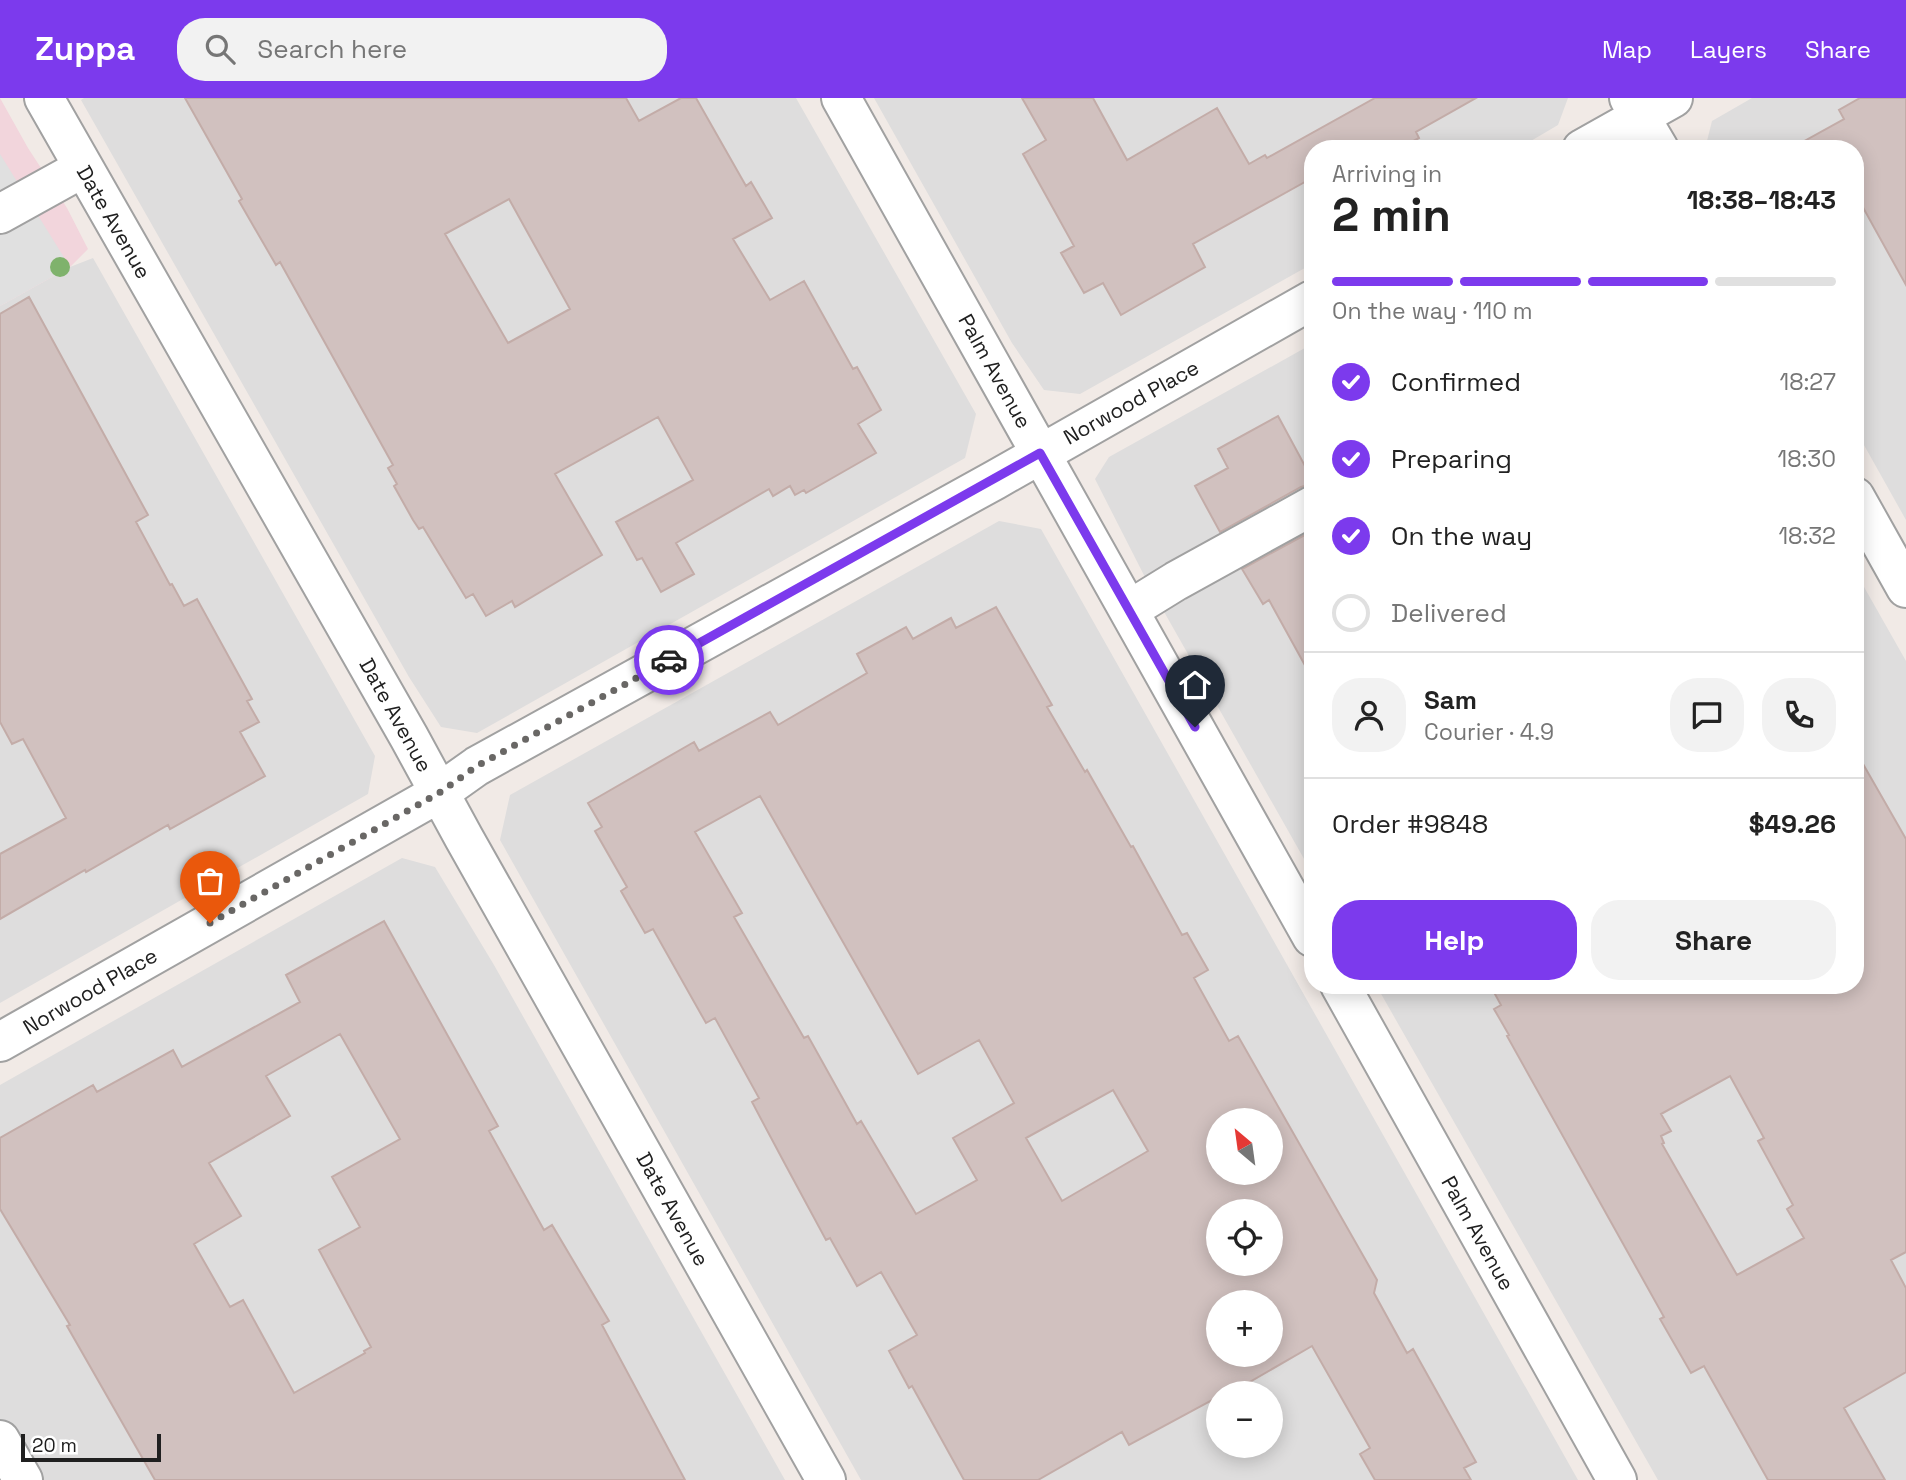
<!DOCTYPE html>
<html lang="en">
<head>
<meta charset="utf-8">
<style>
  :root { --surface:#fff; --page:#f2f2f2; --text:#222; --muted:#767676; --line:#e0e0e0; --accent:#7c3aed }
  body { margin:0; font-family:"Space Grotesk",sans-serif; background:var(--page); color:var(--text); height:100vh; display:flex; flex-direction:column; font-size:26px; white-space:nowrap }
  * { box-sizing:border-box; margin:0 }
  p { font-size:23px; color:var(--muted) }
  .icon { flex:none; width:38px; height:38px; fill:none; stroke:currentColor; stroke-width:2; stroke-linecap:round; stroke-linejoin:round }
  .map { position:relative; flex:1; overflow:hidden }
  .panel { position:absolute; left:1304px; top:42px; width:560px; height:854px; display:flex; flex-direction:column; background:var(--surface); border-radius:28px; box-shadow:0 4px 18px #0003 }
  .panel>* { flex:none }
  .needle { width:46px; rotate:331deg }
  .tools { position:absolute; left:1206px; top:1010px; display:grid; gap:14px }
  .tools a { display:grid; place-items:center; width:77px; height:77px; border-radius:50%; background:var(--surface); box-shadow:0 4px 18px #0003; font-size:35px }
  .scale { position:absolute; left:21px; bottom:18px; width:140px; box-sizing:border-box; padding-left:7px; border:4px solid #202020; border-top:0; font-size:19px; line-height:24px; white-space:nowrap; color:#202020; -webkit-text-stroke:5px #fff; paint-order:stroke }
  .pin { position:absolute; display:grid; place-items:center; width:60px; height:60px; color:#fff; margin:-72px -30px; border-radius:50% 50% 50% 0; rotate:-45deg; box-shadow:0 0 7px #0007 }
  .pin .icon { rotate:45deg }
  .courier { position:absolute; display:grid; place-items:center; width:70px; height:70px; margin:-35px; border:5px solid #7c3aed; border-radius:50%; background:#fff; color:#222; box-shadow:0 2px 9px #0007 }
  .overview em { font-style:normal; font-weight:800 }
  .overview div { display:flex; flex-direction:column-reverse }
  .overview { display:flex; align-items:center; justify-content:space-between; height:119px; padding:0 28px }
  h1 { font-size:46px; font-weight:800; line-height:52px }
  .bar { display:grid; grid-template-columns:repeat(4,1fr); gap:10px 7px; align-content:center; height:84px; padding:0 28px }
  .bar i { height:9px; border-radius:5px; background:var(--line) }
  .bar .active { background:var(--accent) }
  .bar p { grid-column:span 4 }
  .line { display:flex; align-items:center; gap:18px; padding:0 28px; border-top:2px solid var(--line) }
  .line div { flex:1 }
  .round { display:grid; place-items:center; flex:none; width:74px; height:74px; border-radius:28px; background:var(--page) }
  ol { padding:0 28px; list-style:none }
  li { display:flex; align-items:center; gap:21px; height:77px }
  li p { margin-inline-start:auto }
  li .icon { padding:7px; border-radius:50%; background:var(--accent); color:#fff; stroke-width:4 }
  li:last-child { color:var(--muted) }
  li i { width:38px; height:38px; border:4px solid var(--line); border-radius:50% }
  .action { display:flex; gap:14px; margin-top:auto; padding:14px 28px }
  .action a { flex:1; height:80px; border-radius:28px; background:var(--accent); color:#fff; font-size:28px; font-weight:800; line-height:80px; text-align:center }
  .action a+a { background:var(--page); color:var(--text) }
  header { display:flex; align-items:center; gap:42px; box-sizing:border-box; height:98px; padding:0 35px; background:var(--accent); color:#fff }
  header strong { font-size:33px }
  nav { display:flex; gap:38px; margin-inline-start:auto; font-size:24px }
  .search { width:490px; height:63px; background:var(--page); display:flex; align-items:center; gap:18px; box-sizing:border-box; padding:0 24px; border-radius:28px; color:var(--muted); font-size:26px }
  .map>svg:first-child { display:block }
  .residential { fill:#dedddd; fill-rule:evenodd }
  .commercial { fill:#f2d5dc }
  .parking { fill:#e0e0e0 }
  .building { fill:#d1c1bf; stroke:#c3aca8; stroke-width:2; fill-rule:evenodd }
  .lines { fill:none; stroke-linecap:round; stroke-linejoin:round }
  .minor-casing { stroke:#a1a1a1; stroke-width:42 }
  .minor { stroke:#fff; stroke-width:38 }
  .tree { fill:#7fb26c }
  .done { stroke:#696765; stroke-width:7; stroke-dasharray:0 12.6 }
  .route { stroke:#7c3aed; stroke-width:9 }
  .labels { text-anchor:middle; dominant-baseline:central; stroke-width:5; stroke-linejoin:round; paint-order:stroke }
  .street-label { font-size:21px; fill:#202020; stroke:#fff }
</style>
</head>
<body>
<header>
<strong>Zuppa</strong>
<div class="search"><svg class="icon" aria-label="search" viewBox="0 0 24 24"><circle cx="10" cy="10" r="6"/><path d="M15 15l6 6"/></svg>Search here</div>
<nav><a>Map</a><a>Layers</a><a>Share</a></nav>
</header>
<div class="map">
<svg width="1906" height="1382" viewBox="0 0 1906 1382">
  <rect width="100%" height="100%" fill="#f1eae6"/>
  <path class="residential" d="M84,0h712l180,316 -11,44 -488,275 -36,-6 -32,-50 -328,-577z
    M874,0h694l-10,27 -41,24h-205v115l-232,130 -36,-4 -32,-47z
    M1752,0h154v422l-51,-91v-280h-150l7,-28z
    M93,160l282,498 -7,38 -368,209v-697l70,-39z
    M1312,246v529l-162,-286 -55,-108 14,-22z
    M999,423l42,8 537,951h-717l-361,-640 10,-45zM1218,1022h52v52h-52zM1218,1113h52v53h-52zM1218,1204h52v52h-52zM1218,1295h52v53h-52z
    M1855,473l51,90v819h-248l-282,-495h479z
    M402,760l33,9 59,98 291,515h-785v-395z"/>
  <path class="commercial" d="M0,0l28,50 39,60 21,41 -18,18 -70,39z"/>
  <path class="parking" d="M0,56l70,113 -70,39z"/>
  <path class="building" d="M185,0h441l13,23 42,-23h15l50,88 5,-4 21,36 -39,21 37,61 34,-19 49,88 4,-2 24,43 -23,14 18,29 -70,40 -2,-3 -9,5 -5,-9 -17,10 -4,-7 -93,54 18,31 -33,18 -19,-34 -5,2 -21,-38 77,-42 -35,-63 -103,57 47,81 -87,52 -3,-6 -26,15 -13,-22 -7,4 -43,-71 -4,2 -6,-9 -19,-34 3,-2 -9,-16 5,-3 -113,-203 -4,3 -37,-64 3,-2zM509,101l61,110 -62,34 -63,-109z
    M1022,0h71l34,62 90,-52 32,56 16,-9 2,3 108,-60h101l-60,34 3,6 -20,11h-87v29l-119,66 12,23 -84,48 -18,-32 -19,10 -23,-40 13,-7 -51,-92 23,-14z
    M1860,0h46v187l-51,-92v-44h-65l54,-30 -5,-9z
    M29,199l119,218 -12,7 34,63 2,-1 12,22 13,-7 55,100 -5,2 12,21 -19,10 25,44 -95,53 -2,-4 -82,47 -1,-2 -85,49v-65l66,-36 -43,-79 -11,5 -12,-22v-408z
    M1278,318l34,63v5l-11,3 -81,45 -25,-46 33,-18 -10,-19z
    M1312,433v147l-43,-78 -6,4 -21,-35z
    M996,509l56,98 -5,2 38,65 2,-2 44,77 2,-1 49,89 5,-2 21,37 -14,8 35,63 9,-5 139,244 -3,13 33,60 6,-4 63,113 -12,6 7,12h-96l-15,-26 10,-6 -58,-102 -78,45 -1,-3 -9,5h-6v4l-89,48 -7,-13 -84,48h-74l-52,-94 -3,2 -20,-37 28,-16 -36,-63 -24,14 -27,-48 -4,2 -41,-76 -33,-62 7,-4 -44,-80 -9,5 -53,-94 -8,4 -24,-42 6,-4 -32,-56 7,-4 -14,-24 106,-61 5,9 71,-39 8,13 89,-52 -10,-19 49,-27 7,12 38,-21 5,10zM760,698l158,278 61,-34 35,63 -61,35 24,42 -61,34 -55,-93 -4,3 -49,-88 -4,2 -70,-121 8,-4 -47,-81zM1113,992l35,61 -86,50 -36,-63zM1218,1022h52v52h-52zM1218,1113h52v53h-52zM1218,1204h52v52h-52z
    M1855,652l51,89v413l-15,8 15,28v84l-62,36 41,72h-117l-64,-114 -13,7 -31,-54 4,-2 -157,-281 2,-1 -15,-26 7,-4 -11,-20h365zM1730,978l34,62 -6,3 35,64 -6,4 17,29 -67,37 -75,-131 2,-1 -3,-7 10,-5 -10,-17z
    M384,823l114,205 -9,5 55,99 8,-5 57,96 -7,4 83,155h-530l-88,-154 3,-1 -70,-116v-71l93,-53 4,7 76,-42 9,17 118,-65 -14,-27zM340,936l60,105 -68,38 28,50 -41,23 52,97 -7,4 1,2 -71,40 -51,-93 -13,7 -36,-63 47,-28 -32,-53 81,-47 -24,-40z"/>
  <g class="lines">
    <defs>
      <path id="minor" d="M44,0l365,639 55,101 362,642
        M841,0l471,839
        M1629,0l30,51
        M1582,51l91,-51
        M0,116l83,-46
        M1855,399l51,91
        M1129,512l47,-29 136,-75
        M1340,887l277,495
        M0,944l439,-249 38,-27 518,-286 317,-180
        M0,1342l23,40"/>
    </defs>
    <use href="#minor" class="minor-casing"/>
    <use href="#minor" class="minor"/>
  </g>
  <circle class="tree" cx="60" cy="169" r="10"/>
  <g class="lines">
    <path class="done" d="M210,825l229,-130 38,-27 192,-106"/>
    <path class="route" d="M669,562l371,-207 155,274"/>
  </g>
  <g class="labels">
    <g class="street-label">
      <text transform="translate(114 124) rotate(60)">Date Avenue</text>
      <text transform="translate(995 273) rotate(61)">Palm Avenue</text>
      <text transform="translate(1131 304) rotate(-29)">Norwood Place</text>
      <text transform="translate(396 617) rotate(61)">Date Avenue</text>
      <text transform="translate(90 893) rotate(-30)">Norwood Place</text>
      <text transform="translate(673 1111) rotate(61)">Date Avenue</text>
      <text transform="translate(1478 1135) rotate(61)">Palm Avenue</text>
    </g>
  </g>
</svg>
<div class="tools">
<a><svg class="needle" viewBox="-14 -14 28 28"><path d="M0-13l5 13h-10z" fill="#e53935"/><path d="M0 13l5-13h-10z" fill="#767676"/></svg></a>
<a><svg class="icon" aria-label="locate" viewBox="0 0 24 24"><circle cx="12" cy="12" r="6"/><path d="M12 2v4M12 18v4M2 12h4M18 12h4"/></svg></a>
<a>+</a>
<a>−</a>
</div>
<div class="scale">20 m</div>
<div class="pin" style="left:210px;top:825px;background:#ea580c"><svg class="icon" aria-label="bag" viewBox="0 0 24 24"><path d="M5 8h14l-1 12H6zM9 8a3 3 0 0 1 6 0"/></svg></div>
<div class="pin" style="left:1195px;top:629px;background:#1f2937"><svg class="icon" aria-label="home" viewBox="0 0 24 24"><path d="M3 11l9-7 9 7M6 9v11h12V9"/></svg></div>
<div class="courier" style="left:669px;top:562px"><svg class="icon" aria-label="car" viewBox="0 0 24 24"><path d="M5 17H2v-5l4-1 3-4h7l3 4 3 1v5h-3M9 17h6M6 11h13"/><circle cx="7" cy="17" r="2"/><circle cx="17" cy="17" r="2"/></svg></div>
<section class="panel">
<div class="overview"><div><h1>2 min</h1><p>Arriving in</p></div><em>18:38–18:43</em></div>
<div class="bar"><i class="active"></i><i class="active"></i><i class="active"></i><i></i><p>On the way · 110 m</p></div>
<ol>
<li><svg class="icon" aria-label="check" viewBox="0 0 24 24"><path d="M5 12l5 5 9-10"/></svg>Confirmed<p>18:27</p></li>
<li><svg class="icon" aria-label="check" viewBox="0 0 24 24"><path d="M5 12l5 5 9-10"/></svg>Preparing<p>18:30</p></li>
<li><svg class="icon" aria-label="check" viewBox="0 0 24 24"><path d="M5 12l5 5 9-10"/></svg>On the way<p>18:32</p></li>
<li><i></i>Delivered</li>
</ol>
<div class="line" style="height:126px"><a class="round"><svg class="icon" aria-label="person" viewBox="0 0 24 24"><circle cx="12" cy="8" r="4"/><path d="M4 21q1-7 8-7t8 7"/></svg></a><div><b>Sam</b><p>Courier · 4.9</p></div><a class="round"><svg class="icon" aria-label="chat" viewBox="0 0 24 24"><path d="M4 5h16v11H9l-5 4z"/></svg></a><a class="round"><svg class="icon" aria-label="phone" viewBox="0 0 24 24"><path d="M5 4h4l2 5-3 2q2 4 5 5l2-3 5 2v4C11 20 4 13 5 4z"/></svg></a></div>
<div class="line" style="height:91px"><div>Order #9848</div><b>$49.26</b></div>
<div class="action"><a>Help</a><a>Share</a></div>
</section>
</div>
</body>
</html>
